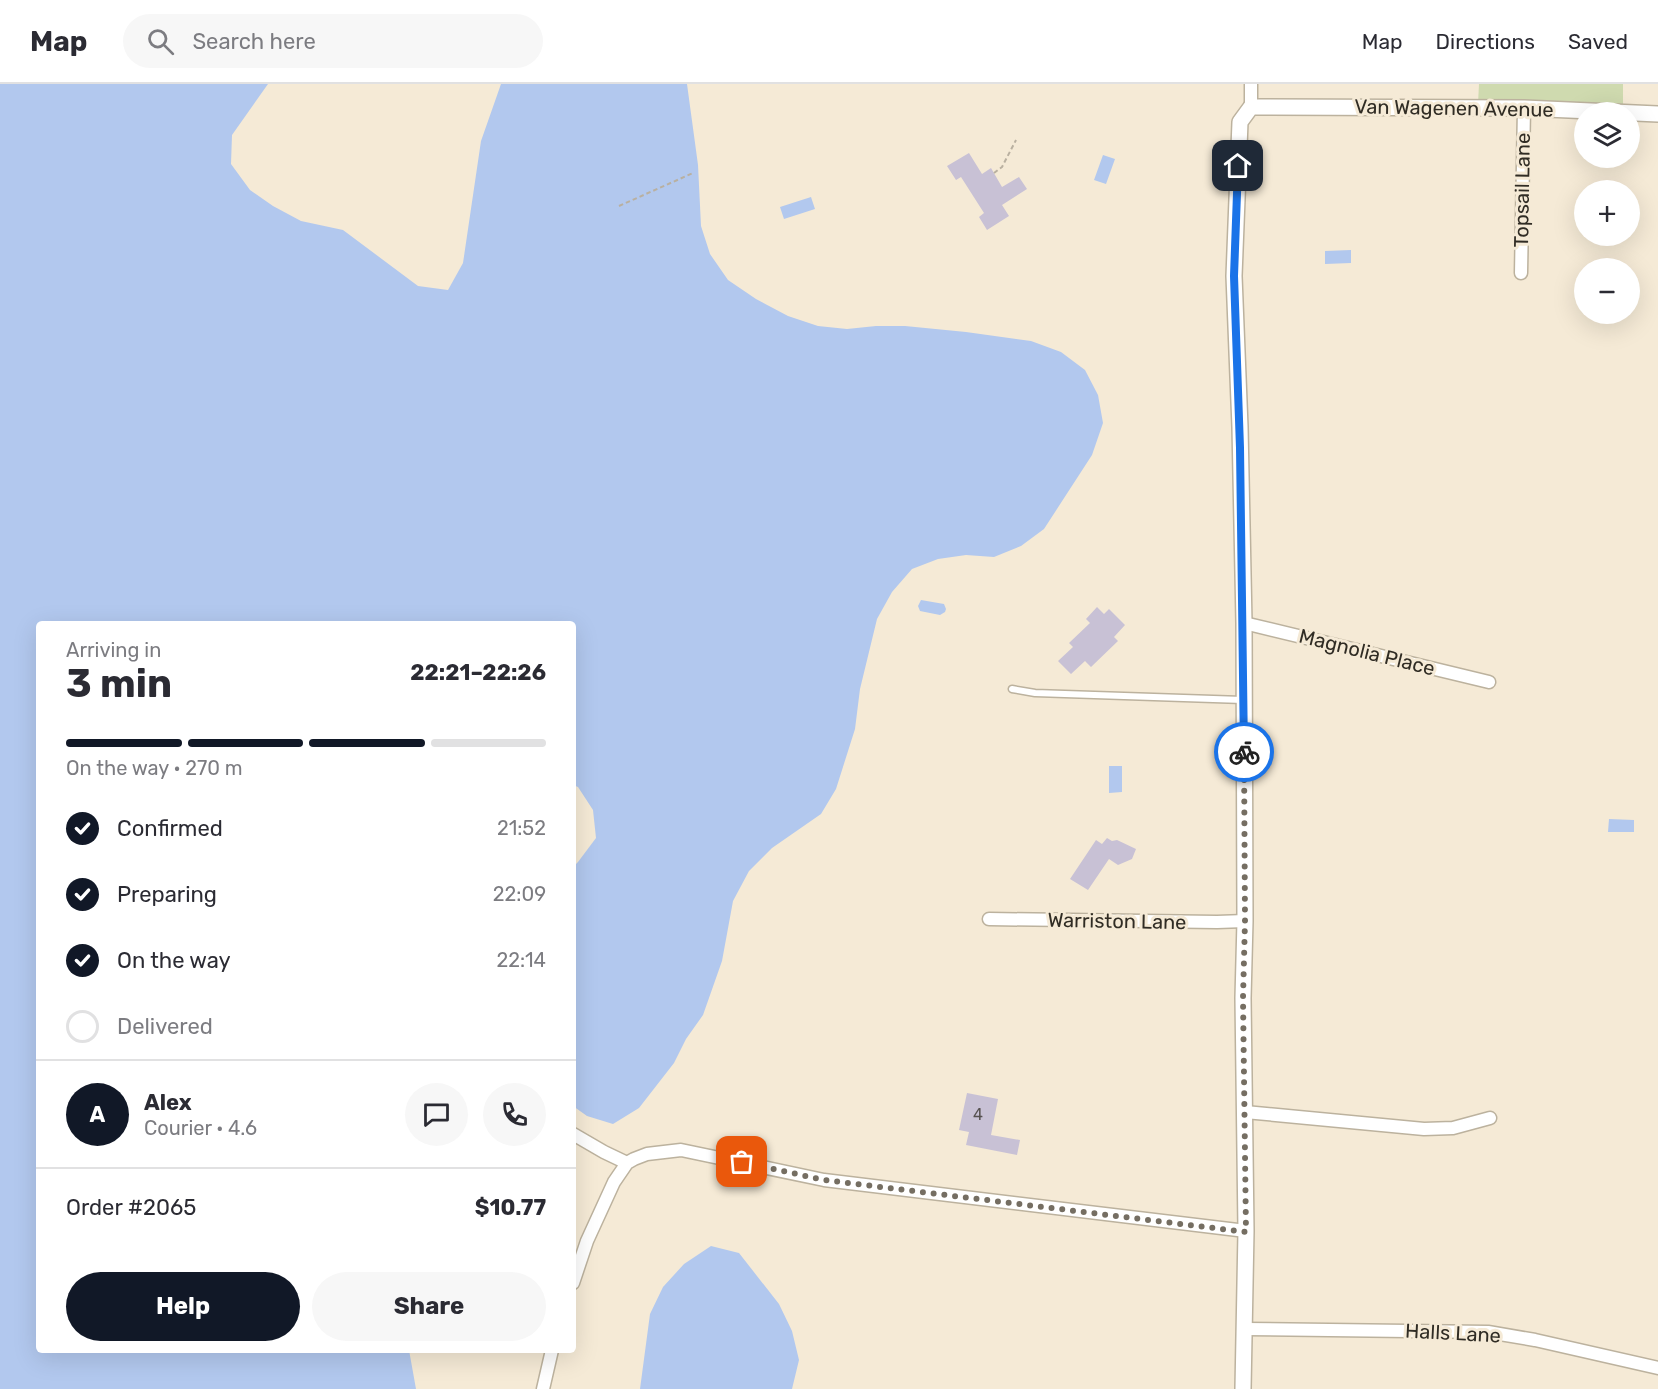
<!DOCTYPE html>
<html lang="en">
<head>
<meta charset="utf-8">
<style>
  :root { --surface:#fff; --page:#f7f7f7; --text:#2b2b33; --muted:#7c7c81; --line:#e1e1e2; --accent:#111827 }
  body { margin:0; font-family:Rubik,sans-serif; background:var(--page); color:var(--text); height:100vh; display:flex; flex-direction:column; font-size:22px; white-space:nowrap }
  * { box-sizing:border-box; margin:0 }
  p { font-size:20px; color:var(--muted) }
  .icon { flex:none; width:33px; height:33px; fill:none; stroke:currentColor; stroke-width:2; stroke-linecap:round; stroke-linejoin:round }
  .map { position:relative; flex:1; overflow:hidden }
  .side { position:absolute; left:36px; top:537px; width:540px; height:732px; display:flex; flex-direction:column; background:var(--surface); border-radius:6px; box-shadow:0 6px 24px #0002 }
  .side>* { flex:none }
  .controls { position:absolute; left:1574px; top:18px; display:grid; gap:12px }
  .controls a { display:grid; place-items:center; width:66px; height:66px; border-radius:50%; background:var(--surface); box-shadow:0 6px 24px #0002; font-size:30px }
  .pin { position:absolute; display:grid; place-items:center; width:51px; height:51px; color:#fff; margin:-26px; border-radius:12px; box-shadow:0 3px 9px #0006 }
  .courier { position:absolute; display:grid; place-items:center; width:60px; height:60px; margin:-30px; border:4px solid #1a73e8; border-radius:50%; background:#fff; color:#222; box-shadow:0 2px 8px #0007 }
  .headline em { font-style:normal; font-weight:700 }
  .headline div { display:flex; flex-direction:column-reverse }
  .headline { display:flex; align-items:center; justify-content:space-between; height:102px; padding:0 30px }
  h1 { font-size:39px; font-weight:700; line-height:45px }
  .bar { display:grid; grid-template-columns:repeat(4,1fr); gap:9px 6px; align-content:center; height:72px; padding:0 30px }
  .bar i { height:8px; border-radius:4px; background:var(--line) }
  .bar .on { background:var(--accent) }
  .bar p { grid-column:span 4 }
  .line { display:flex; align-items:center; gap:15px; padding:0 30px; border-top:2px solid var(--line) }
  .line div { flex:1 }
  .round { display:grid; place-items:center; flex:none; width:63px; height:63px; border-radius:32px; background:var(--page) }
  ol { padding:0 30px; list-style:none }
  li { display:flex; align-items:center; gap:18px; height:66px }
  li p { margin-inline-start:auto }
  li .icon { padding:6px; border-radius:50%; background:var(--accent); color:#fff; stroke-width:4 }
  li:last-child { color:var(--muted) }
  li i { width:33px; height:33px; border:3px solid var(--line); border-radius:50% }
  .button { display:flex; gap:12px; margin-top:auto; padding:12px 30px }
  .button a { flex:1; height:69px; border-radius:36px; background:var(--accent); color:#fff; font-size:24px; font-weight:700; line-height:69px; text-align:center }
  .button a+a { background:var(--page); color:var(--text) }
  header { display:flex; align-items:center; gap:36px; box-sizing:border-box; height:84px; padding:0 30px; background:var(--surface); border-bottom:2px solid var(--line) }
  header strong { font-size:28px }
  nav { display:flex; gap:33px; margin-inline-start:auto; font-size:21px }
  .search { width:420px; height:54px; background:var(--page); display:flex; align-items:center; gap:15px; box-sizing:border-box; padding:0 21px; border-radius:33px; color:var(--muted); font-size:22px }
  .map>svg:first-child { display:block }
  .green { fill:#cfdaaf }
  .water { fill:#b2c8ee }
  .building { fill:#c8c1d5 }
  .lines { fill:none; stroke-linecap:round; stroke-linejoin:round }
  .service-casing { stroke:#bcb29e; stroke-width:9 }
  .minor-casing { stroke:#bcb29e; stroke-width:15 }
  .tertiary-casing { stroke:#bcb29e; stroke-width:18 }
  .path { stroke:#b9b0a0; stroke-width:2; stroke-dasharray:4.5 3; stroke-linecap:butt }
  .service { stroke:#fff; stroke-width:6 }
  .minor { stroke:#fff; stroke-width:12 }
  .tertiary { stroke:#fff; stroke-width:15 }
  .done { stroke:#756e62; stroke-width:6; stroke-dasharray:0 10.8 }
  .route { stroke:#1a73e8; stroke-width:8 }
  .labels { text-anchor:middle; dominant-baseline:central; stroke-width:6; stroke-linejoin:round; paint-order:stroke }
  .number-label { font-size:16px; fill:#565150 }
  .street-label { font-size:20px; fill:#302c24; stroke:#f5ead6 }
</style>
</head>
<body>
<header>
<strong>Map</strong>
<div class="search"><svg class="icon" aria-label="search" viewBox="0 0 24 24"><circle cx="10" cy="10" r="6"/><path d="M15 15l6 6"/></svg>Search here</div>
<nav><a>Map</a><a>Directions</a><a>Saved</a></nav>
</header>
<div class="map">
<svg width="1658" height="1305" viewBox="0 0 1658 1305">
  <rect width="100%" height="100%" fill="#f5ead6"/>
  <path class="green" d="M1479,0h144v21l-145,-1z"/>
  <path class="water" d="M0,0h268l-36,51 -1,29 19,26 23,16 28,15 42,9 75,56 30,4 15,-27 18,-122 20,-57h186l11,81 3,61 9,28 18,26 28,19 32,17 30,10 29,3 29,-3h29l61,6 65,9 30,11 24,18 13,25 5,28 -11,32 -48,74 -23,17 -27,11 -28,-2 -28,4 -26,10 -20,23 -15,27 -17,70 -5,40 -19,60 -15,25 -49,34 -23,23 -16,30 -11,60 -19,54 -17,24 -12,24 -35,45 -26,16 -26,-8 -14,-10v-239l5,-5 18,-24 -3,-28 -15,-23 -5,-2v-161h-534v726h370l7,39h-416z
    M1103,71l12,4 -9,25 -12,-4z
    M811,113l4,12 -31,10 -4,-12z
    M1351,166v13l-26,1v-13z
    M921,516l23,4 2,5 -1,3 -5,3 -20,-4 -2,-5z
    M1109,682h13v26l-13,1z
    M1609,735l25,1v12h-26z
    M711,1162l28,7 40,51 13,27 7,29 -7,29h-152l10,-75 13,-27 21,-23z"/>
  <path class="building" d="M969,69l13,21 9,-6 11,19 17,-10 8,12 -25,16 7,11 -22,14 -8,-13 5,-4 -23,-36 -5,3 -9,-14z
    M1097,523l7,7 5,-5 16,16 -11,12 4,4 -27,26 -6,-6 -14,13 -13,-13 15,-14 -4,-4 21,-20 -4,-4z
    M1107,754l5,3 5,-1 19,9 -4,10 -14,6 -9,-6 -21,31 -18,-11 26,-39 6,4z
    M967,1009l31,6 -7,36 29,5 -3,15 -51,-10 3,-13 -10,-2z"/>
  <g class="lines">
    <defs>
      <path id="service" d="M1012,605l23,4 208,7"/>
      <path id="minor" d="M1251,23v-23
        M1521,189l3,-165
        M1244,539l245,59
        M989,835l228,3 28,-1
        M1245,1028l179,17 29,-1 37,-10
        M573,1050l31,18 23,11
        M573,1199l14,-42 27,-59 13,-19 7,-4 13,-5 34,-4 143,30 422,51
        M1245,1245l243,3 47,8 123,28
        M543,1305l9,-39"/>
      <path id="tertiary" d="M1243,1305l3,-158 -3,-233 2,-77 -1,-298 -4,-196 -6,-151 6,-154 11,-15 273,1 134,6"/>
    </defs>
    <use href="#service" class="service-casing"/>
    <use href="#minor" class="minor-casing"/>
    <use href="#tertiary" class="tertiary-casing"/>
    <path class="path" d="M994,89l8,-6 14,-27
      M619,122l74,-33"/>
    <use href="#service" class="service"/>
    <use href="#minor" class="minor"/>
    <use href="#tertiary" class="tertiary"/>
  </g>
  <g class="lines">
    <path class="done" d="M742,1078l82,18 422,52 -3,-234 2,-77 -1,-169"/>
    <path class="route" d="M1238,82l-4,110 6,172 4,304"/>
  </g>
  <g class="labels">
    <g class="number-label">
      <text x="978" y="1030">4</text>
    </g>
    <g class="street-label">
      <text transform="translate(1454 24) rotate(1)">Van Wagenen Avenue</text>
      <text transform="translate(1522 106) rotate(-89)">Topsail Lane</text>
      <text transform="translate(1367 568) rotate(14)">Magnolia Place</text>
      <text transform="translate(1117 837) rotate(1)">Warriston Lane</text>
      <text transform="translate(1453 1249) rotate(3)">Halls Lane</text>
    </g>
  </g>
</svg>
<div class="controls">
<a><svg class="icon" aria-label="layers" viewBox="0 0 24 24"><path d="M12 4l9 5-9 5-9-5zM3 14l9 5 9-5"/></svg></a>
<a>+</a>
<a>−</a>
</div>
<div class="pin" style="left:742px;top:1078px;background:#ea580c"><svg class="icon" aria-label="bag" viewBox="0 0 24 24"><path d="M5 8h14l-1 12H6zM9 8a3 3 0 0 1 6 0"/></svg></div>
<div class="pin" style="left:1238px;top:82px;background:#1f2937"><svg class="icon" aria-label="home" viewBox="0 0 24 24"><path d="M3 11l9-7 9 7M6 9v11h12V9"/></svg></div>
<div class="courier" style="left:1244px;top:668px"><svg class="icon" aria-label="bike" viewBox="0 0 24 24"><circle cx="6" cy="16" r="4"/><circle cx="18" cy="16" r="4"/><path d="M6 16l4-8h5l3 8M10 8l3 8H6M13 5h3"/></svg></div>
<section class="side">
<div class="headline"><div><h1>3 min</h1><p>Arriving in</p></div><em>22:21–22:26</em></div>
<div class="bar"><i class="on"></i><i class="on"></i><i class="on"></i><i></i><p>On the way · 270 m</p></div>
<ol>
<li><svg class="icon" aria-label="check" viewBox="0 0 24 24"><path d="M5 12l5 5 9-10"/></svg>Confirmed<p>21:52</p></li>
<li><svg class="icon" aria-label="check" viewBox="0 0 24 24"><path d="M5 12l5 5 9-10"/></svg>Preparing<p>22:09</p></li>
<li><svg class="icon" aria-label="check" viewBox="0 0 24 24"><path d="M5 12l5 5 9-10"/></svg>On the way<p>22:14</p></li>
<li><i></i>Delivered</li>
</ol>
<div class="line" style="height:108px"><b class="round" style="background:var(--accent);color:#fff">A</b><div><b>Alex</b><p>Courier · 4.6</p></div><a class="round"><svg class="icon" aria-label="chat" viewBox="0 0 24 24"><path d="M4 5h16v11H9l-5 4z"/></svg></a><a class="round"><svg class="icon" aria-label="phone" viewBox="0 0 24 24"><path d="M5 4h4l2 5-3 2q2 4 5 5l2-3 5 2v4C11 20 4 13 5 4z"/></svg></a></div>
<div class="line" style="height:78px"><div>Order #2065</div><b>$10.77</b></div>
<div class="button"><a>Help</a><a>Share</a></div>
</section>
</div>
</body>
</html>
